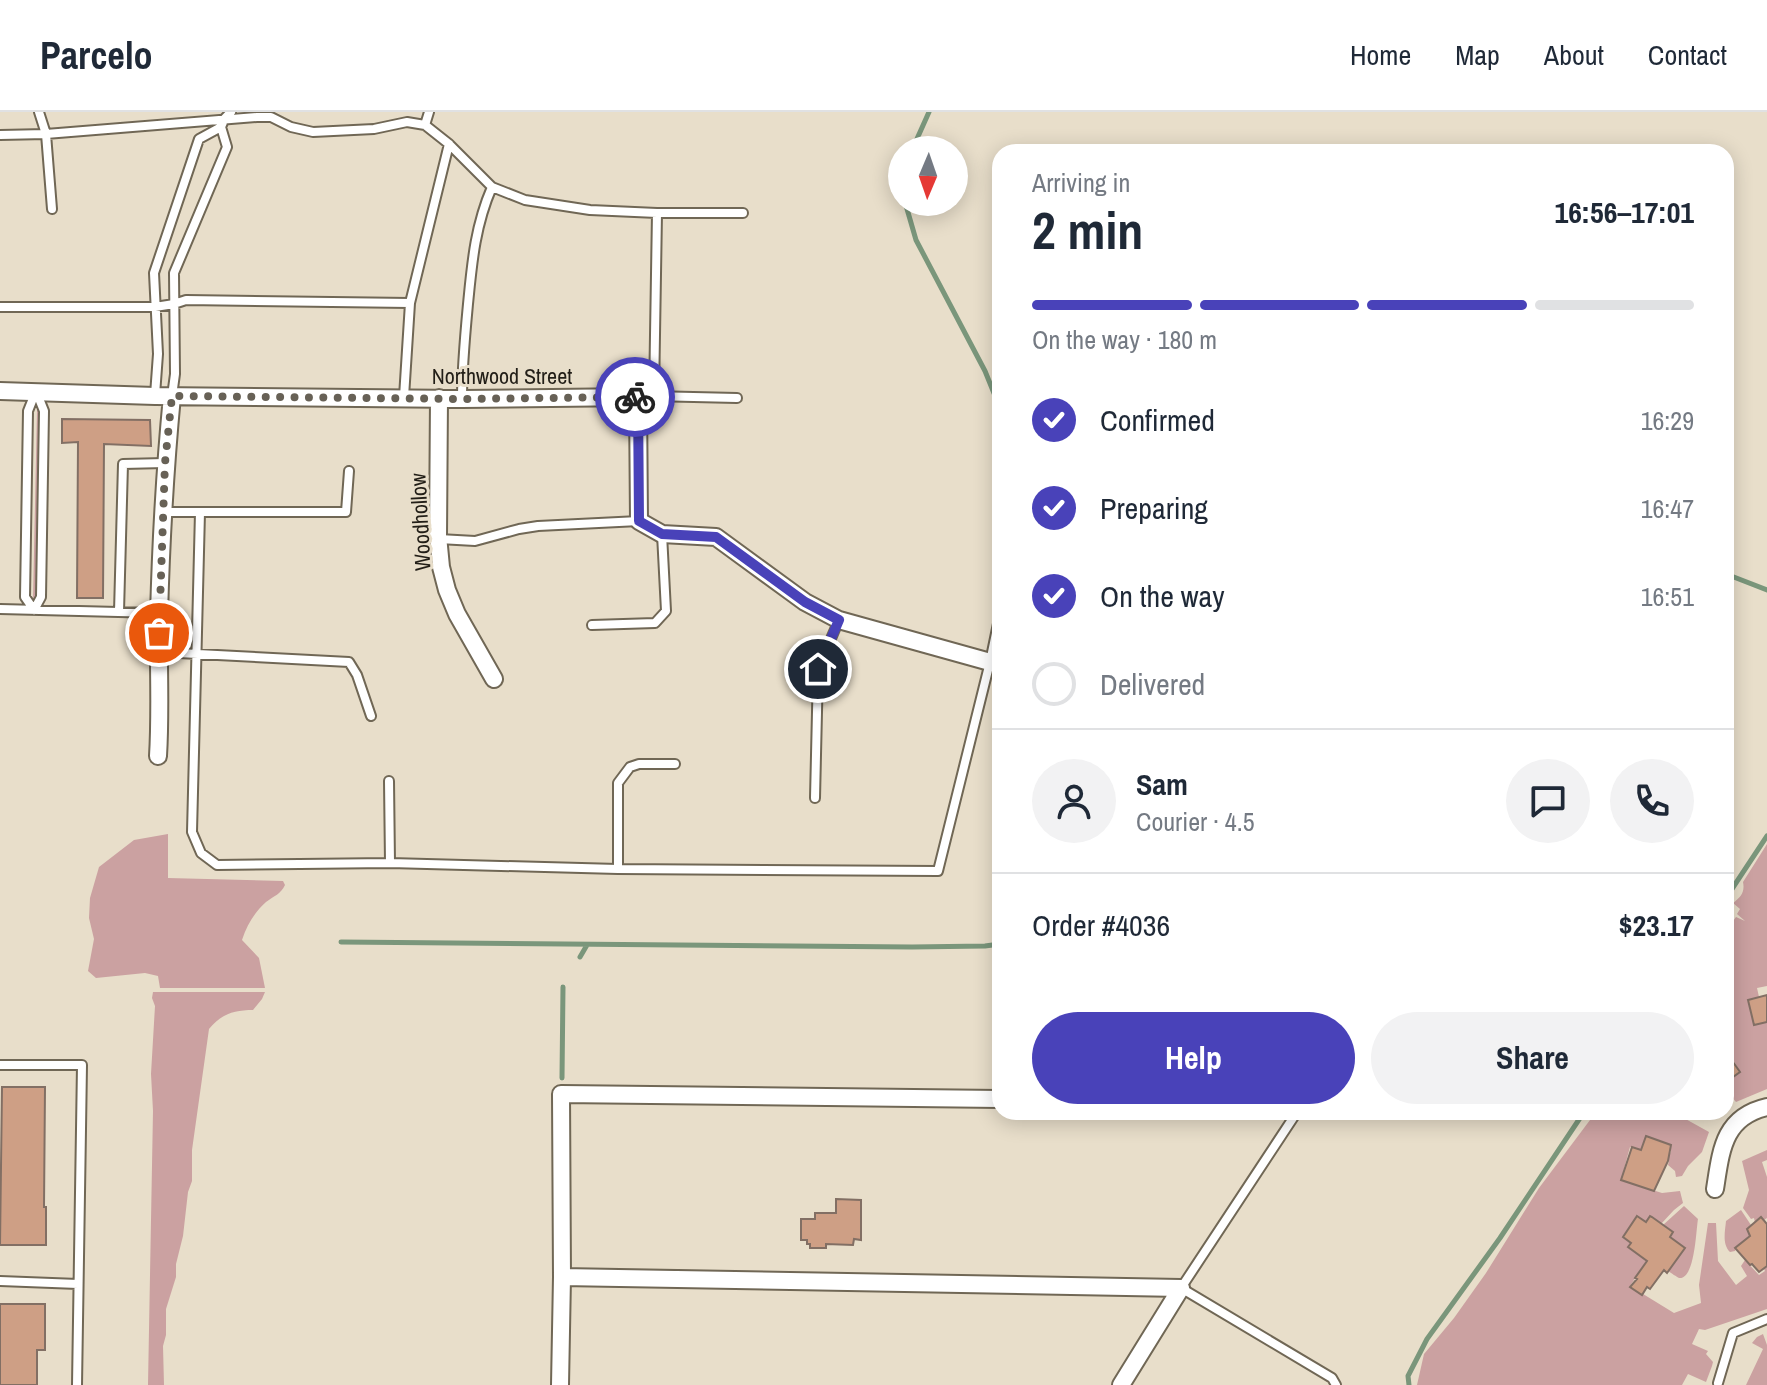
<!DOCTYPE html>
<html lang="en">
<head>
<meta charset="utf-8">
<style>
  :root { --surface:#fff; --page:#f2f2f3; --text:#1f2937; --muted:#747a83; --line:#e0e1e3; --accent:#4942b9 }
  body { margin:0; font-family:"Archivo Narrow",sans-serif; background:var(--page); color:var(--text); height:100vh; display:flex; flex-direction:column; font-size:30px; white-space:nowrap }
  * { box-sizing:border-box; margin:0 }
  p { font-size:26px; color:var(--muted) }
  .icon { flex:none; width:44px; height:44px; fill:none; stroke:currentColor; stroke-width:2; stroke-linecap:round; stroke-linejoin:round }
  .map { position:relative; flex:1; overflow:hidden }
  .sheet { position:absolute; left:992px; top:32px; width:742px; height:976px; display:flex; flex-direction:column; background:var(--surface); border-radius:24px; box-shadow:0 4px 20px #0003 }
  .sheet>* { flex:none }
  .needle { width:52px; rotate:182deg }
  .controls { position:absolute; left:888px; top:24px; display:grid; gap:16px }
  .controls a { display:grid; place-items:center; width:80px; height:80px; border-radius:50%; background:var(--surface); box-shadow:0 4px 20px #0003; font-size:40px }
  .pin { position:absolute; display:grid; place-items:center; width:68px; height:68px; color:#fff; margin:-34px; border:4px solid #fff; border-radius:50%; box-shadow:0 2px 8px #0007 }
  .courier { position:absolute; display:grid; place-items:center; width:80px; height:80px; margin:-40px; border:6px solid #4942b9; border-radius:50%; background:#fff; color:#222; box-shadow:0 2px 10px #0007 }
  .summary em { font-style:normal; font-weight:700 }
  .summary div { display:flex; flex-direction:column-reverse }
  .summary { display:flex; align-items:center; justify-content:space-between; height:136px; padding:0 40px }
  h1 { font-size:52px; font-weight:700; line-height:60px }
  .bar { display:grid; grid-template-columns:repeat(4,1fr); gap:12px 8px; align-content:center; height:96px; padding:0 40px }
  .bar i { height:10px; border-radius:6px; background:var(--line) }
  .bar .selected { background:var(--accent) }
  .bar p { grid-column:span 4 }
  .line { display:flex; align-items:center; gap:20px; padding:0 40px; border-top:2px solid var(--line) }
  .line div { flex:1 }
  .round { display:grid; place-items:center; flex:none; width:84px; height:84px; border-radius:42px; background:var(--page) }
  ol { padding:0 40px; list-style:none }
  li { display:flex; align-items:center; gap:24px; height:88px }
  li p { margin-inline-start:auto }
  li .icon { padding:8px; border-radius:50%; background:var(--accent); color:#fff; stroke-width:4 }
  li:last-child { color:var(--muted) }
  li i { width:44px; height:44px; border:4px solid var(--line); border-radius:50% }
  .primary-button { display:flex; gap:16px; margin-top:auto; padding:16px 40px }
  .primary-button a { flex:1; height:92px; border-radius:48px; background:var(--accent); color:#fff; font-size:32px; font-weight:700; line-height:92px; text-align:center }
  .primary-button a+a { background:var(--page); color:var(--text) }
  header { display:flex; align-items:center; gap:48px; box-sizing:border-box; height:112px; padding:0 40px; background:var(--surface); border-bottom:2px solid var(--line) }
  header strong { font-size:38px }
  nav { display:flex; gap:44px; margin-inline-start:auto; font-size:28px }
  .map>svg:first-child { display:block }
  .green { fill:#cba1a1 }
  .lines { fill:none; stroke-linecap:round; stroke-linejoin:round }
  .stream { stroke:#7a967b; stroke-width:5 }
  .building { fill:#ce9f85; stroke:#826f64; stroke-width:2 }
  .lane-casing { stroke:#706755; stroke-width:12 }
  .street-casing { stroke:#706755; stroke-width:20 }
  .lane { stroke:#fff; stroke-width:8 }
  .street { stroke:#fff; stroke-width:16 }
  .done { stroke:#676156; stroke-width:8; stroke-dasharray:0 14.4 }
  .route { stroke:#4942b9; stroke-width:10 }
  .labels { text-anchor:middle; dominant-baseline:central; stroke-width:6; stroke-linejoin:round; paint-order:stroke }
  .street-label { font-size:22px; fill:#221e17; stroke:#e8deca }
</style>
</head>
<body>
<header>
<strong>Parcelo</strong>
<nav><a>Home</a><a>Map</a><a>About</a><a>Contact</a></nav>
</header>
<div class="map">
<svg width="1767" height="1273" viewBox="0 0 1767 1273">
  <rect width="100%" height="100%" fill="#e8deca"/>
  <path class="green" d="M37,298l2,1 -3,190 -3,-1z
    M168,722v44l115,3 2,4c-4,9 -11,11 -19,17 -12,11 -19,23 -24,38l17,18 6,30h-105l-2,-12 -13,-3 -49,5 -8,-7 6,-32 -5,-21 1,-20 9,-31 35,-27z
    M1767,732v142l-10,2 2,9 -11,3 6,25 13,-3v67l-31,13 -10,-12 1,-5 5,-5 -1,-1 9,-7 -8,-14 -2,1 -4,-6v-132l5,3 5,-7 9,4 -8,-7 3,-5 -7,-6c8,-6 12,-11 10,-21z
    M153,880h112l-3,7 -9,11c-19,0 -32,4 -44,19l-17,121v31l-4,11 -5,44 -7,28v13l-10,32v26l-3,11 1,39h-16l5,-274 -2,-37 4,-68 -3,-8z
    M1596,1000h77l36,20 -7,20 -14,14 -6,10 -6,1 -1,-6 -7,-6 1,-4h-2l4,-10 -2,-2 1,-4 -24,-9 -5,14 -11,-3 -9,33 41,13 18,-2 3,12 -9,7 -13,14 -11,-8 -4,6 -9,-5 -14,19 25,23 -18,27 44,27 27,-10 -2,-18 9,-62h8l2,38 18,24 11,-9 -6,-10 4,-6 14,15 6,-4 -1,-2 3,-3v43l-62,21 -6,-1 -7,15 16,7 -2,3 7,8 -1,4 -6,16 -18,-8 -6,11h-265l7,-31 30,-36 32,-45 53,-85z
    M1767,1038v10l-5,2 5,15v41l-3,2 -3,-3 -4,3 1,2 -3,1 -1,-5 -3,1 -8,-11 6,-18 -7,-29z
    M1684,1094l14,13c-2,11 -3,61 -19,59 -2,-1 -8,-5 -11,-7l17,-23 -15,-11 3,-5 -10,-7z
    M1741,1098l10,15 -4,4 3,7 -14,12 -1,3 -5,1c-8,-8 -5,-20 -4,-31z
    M1763,1222l4,11v40h-21l17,-36 -11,-6 5,-6z"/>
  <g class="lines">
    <path class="stream" d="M912,38l17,-38
      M905,90l11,38 69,131 15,37
      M1726,462l41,16
      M1726,786l41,-62
      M341,830l571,5 73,-1 15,-2
      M580,845l7,-12
      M562,966l1,-91
      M1409,1273l-1,-9 19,-37 73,-101 84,-126"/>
  </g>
  <path class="building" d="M62,307l88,1 1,26 -47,-2 -1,154h-26l1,-156 -16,1z
    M1767,883v27l-13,3 -6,-25z
    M1726,940l14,20 -14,10z
    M2,975h43l-1,120h2v38h-46z
    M1646,1024l25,9 -3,16 -14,30 -33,-11 11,-33 9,3z
    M836,1087l25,1v40l-7,-1 -1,6 -27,-1v4h-16v-4h-3v-4h-6v-21h14v-6h21z
    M1637,1104l9,6 4,-6 2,1 21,15 -3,5 15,11 -18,25 -3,-3 -14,19 -3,-2 -5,8 -12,-8 7,-8 -2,-1 12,-17 -19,-14 3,-4 -8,-6z
    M1761,1105l6,7v42l-8,6 -7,-8 -2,1 -15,-17 15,-12 -3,-7z
    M0,1192h45v46h-8v35h-37z"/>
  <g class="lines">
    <defs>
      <path id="lane" d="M39,0l7,22 6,75
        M425,13l4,-13
        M0,23l46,-1 211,-17h14l20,10 22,5 61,-3 33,-7 18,3 24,19 43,43 33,13 65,10 67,3h86
        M0,195h155l19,-3 12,-4 224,3
        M155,283l3,-41 -4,-81 45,-134 22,-12 4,-9 6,-6
        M172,284l3,-22 -1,-101 53,-126 -6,-20
        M650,284l87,2
        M654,284l3,-183
        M404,285l6,-94 39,-159
        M462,287c0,-32 3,-63 6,-95 4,-41 7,-78 24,-117
        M164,400h182l3,-41
        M200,400l-8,320 9,21 16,12 173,-2 228,6 320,2 52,-209 10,-48
        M439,427l36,2 44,-12 19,-3 101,-5
        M0,497l158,4
        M34,498l-9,-13 3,-186 8,-20
        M34,498l7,-13 3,-186 -8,-20
        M119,500l4,-148 42,-1
        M592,513l63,-2 11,-12 -4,-77
        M159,540l190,10 8,13 14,41
        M389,669l1,82
        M815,686l3,-129 21,-49
        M618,757v-86l12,-16 9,-3h36
        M0,953h82l-5,320
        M1297,1000l-116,176 151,90 4,7
        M0,1169l78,3
        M1718,1271l15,-50 34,-14"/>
      <path id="street" d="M0,279l155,5 307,3 176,-2 1,124 23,13 54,3 89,65 34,18 151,42
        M439,286l-1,138 3,31 6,23 10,24 37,65
        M158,644c3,-47 0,-94 1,-141 2,-73 6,-146 13,-219
        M1715,1077c6,-38 8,-72 52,-82
        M562,1165l619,11
        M560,1273l2,-108 -1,-183 439,5
        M1121,1273l60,-97"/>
    </defs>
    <use href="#lane" class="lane-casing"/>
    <use href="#street" class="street-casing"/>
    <use href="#lane" class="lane"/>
    <use href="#street" class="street"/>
  </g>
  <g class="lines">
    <path class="done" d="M159,521l6,-170 7,-67 290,3 173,-2"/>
    <path class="route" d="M635,285h3l1,124 23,13 54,3 89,65 34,18 -21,49"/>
  </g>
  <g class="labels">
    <g class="street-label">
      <text x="502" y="264">Northwood Street</text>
      <text transform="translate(420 410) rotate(-93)">Woodhollow</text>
    </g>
  </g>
</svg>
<div class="controls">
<a><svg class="needle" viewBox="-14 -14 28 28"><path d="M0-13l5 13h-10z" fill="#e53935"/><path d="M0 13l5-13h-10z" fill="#747a83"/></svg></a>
</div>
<div class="pin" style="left:159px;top:521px;background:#ea580c"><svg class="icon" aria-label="bag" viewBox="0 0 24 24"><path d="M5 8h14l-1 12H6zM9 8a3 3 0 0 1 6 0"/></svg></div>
<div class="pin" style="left:818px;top:557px;background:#1f2937"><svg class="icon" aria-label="home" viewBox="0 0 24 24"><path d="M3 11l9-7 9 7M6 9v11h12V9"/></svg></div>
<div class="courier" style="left:635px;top:285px"><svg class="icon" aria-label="bike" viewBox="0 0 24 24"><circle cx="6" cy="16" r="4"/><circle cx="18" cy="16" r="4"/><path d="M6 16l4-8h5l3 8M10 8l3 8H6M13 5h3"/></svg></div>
<section class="sheet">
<div class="summary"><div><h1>2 min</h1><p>Arriving in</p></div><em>16:56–17:01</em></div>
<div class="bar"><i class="selected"></i><i class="selected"></i><i class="selected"></i><i></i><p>On the way · 180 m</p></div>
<ol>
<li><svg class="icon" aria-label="check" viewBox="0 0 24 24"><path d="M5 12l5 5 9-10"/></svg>Confirmed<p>16:29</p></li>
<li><svg class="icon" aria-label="check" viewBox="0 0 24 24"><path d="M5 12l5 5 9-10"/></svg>Preparing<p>16:47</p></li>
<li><svg class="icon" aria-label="check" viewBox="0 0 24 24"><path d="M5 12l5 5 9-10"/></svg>On the way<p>16:51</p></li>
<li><i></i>Delivered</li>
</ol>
<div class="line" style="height:144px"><a class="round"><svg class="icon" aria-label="person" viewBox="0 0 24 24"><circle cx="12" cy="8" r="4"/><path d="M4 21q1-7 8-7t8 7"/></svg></a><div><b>Sam</b><p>Courier · 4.5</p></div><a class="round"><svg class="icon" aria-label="chat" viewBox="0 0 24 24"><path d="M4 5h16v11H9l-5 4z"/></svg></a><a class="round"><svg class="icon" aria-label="phone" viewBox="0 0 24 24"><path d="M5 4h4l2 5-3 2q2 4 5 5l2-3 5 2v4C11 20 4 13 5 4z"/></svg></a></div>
<div class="line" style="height:104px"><div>Order #4036</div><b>$23.17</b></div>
<div class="primary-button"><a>Help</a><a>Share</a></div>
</section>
</div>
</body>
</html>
